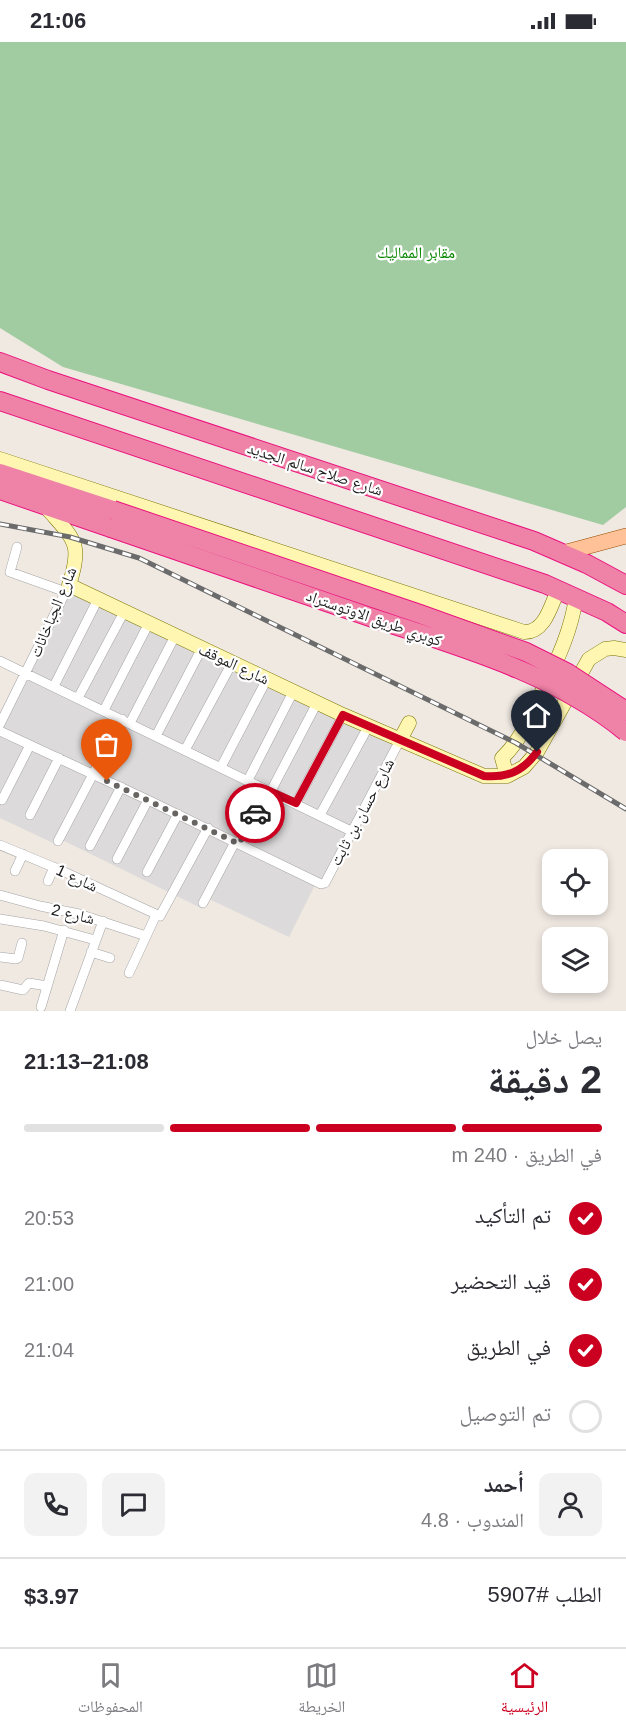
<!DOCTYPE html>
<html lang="ar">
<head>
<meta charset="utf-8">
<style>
  :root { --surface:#fff; --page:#f2f2f3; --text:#2b2b33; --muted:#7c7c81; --line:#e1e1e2; --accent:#cb0020 }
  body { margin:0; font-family:Helvetica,"Noto Naskh Arabic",sans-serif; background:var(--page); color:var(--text); direction:rtl; height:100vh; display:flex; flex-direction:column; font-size:22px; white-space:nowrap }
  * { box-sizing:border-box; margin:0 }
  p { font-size:20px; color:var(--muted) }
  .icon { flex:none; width:33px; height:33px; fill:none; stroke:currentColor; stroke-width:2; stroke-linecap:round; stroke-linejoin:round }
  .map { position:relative; height:969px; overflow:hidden; direction:ltr }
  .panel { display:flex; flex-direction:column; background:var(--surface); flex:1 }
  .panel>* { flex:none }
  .buttons { position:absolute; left:542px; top:807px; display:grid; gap:12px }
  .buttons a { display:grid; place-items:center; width:66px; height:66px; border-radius:12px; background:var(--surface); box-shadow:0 3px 9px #0003; font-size:30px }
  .pin { position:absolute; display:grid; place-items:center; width:51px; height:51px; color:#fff; margin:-62px -26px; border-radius:50% 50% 50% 0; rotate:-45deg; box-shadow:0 0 6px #0007 }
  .pin .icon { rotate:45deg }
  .courier { position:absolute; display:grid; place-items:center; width:60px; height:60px; margin:-30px; border:4px solid #cb0020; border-radius:50%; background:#fff; color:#222; box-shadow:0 2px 8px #0007 }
  .summary em { font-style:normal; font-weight:700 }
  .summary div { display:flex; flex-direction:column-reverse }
  .summary { display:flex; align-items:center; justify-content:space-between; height:102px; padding:0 24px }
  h1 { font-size:39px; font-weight:700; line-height:45px }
  .bar { display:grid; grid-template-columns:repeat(4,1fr); gap:9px 6px; align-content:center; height:72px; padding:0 24px }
  .bar i { height:8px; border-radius:4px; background:var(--line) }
  .bar .current { background:var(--accent) }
  .bar p { grid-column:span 4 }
  .line { display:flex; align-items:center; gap:15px; padding:0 24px; border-top:2px solid var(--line) }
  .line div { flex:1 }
  .round { display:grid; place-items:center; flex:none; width:63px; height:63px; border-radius:12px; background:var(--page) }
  ol { padding:0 24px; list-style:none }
  li { display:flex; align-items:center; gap:18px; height:66px }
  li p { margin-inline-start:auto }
  li .icon { padding:6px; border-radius:50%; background:var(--accent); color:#fff; stroke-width:4 }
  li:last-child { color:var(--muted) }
  li i { width:33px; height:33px; border:3px solid var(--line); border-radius:50% }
  .status { display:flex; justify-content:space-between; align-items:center; height:42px; padding:0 30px; background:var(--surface); direction:ltr }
  .status svg { height:16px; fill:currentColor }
  .dock { display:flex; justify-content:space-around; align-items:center; height:84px; border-top:2px solid var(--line); background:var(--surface); font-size:16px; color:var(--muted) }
  .dock a { display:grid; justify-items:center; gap:3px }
  .dock .current { color:var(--accent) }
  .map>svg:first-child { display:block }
  .residential { fill:#dcdadb }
  .cemetery { fill:#a1cba1 }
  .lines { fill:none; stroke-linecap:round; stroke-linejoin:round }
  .street-casing { stroke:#a4a4a4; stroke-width:10 }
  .secondary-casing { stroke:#797300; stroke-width:15 }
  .primary-casing { stroke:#974d00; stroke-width:16 }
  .highway-casing { stroke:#eb127e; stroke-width:20 }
  .street { stroke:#fff; stroke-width:9 }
  .secondary { stroke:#fff7b1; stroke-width:14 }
  .primary { stroke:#ffc298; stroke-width:15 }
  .highway { stroke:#ef82a7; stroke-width:18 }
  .rail-casing { stroke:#6b6b6b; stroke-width:5 }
  .rail { stroke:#fff; stroke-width:3; stroke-dasharray:9; stroke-linecap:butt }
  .highway-bridge-casing { stroke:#eb127e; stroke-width:20; stroke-linecap:butt }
  .highway-bridge { stroke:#ef82a7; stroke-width:18 }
  .done { stroke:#676462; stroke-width:6; stroke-dasharray:0 10.8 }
  .route { stroke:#cb0020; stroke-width:8 }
  .labels { text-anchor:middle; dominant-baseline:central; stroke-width:4.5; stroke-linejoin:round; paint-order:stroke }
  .park-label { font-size:16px; fill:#0a8600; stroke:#fff }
  .street-label { font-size:16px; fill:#1d1d1d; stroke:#fff }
</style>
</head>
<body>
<div class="status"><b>21:06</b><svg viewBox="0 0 49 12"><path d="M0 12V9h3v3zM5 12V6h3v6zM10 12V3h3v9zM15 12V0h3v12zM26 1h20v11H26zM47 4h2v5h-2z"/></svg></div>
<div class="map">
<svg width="626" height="969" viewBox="0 0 626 969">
  <rect width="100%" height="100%" fill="#f0e9e2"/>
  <path class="residential" d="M72,542l330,153 -77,152 -10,-4 -26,52 -80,-38 -6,10 -147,-72 -3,6 -53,-25v-92z"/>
  <path class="cemetery" d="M0,0h626v465l-23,18 -540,-158 -63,-39z"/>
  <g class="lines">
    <defs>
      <path id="street" d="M17,505l-7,25 56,20
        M0,619l351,170
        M54,644l44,-87
        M78,656l46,-86
        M104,668l45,-87
        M130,681l45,-87
        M0,682l69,-139
        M0,689l148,69 173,84 4,-1 75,-143
        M156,694l46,-88
        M185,708l47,-87
        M221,725l46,-88
        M248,738l45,-88
        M271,749l46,-88
        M2,758l28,-55
        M296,761l47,-88
        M30,773l29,-57
        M320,773l48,-88
        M58,799l64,-122
        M239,802l29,-54
        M0,803l58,24 102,47 48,-88
        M90,804l31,-59
        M117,817l31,-59
        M15,829l8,-17
        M147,830l31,-58
        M48,839l6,-14
        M0,853l40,11 39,8 67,22
        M203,861l32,-61
        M0,877l44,7 51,14
        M91,910l19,6
        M0,915l16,2 2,-1 4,-15
        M129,931l27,-58
        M0,943l23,5 6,-7 18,3
        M41,965l23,-77
        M70,969l33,-90"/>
      <path id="secondary" d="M0,417l524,173c21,1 27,-27 34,-42
        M45,464c27,32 39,35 24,79l274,130 141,61h23l17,-9 13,-15 52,-93 16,-10 9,-1 12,2
        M400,698l9,-17
        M507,734l-5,-18c19,-18 28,-41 39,-64 15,-32 30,-61 35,-97"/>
      <path id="primary" d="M563,511l63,-17"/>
      <path id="highway" d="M0,320l48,18 486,161 53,23 39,21
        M0,359l545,183 62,28 19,12
        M0,431l113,37
        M0,448l111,38"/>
    </defs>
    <use href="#street" class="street-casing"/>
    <use href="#secondary" class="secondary-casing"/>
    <use href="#primary" class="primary-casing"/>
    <use href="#highway" class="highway-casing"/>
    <use href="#street" class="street"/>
    <use href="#secondary" class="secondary"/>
    <use href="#primary" class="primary"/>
    <use href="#highway" class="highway"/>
    <defs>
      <path id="rail" d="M0,482l70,13 69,21 377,185 110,66"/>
    </defs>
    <use href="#rail" class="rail-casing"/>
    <use href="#rail" class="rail"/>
    <defs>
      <path id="highway-bridge" d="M113,468l307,104 106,38 42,21 58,38
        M111,486c86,30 173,59 259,89 87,29 183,55 256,115"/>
    </defs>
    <use href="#highway-bridge" class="highway-bridge-casing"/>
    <use href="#highway-bridge" class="highway-bridge"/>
  </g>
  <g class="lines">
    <path class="done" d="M107,739l132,63 16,-31"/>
    <path class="route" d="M255,771l12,-23 29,13 47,-88 141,61c24,2 39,-5 53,-24"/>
  </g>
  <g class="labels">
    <g class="park-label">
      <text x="416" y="210">مقابر المماليك</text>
    </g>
    <g class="street-label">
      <text transform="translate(315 427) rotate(18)">شارع صلاح سالم الجديد</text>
      <text transform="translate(53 570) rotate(-67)">شارع الجباخانات</text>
      <text transform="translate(374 576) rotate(19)">كوبري طريق الاوتوستراد</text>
      <text transform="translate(234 622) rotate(25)">شارع الموقف</text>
      <text transform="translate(362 770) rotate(-62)">شارع حسان بن ثابت</text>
      <text transform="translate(77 836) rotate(25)">شارع 1</text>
      <text transform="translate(73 872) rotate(13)">شارع 2</text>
    </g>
  </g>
</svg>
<div class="buttons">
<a><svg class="icon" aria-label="locate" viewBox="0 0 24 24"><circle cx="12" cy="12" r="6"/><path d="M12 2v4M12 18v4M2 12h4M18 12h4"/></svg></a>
<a><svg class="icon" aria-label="layers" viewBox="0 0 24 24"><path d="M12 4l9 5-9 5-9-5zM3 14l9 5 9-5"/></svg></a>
</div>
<div class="pin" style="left:107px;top:739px;background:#ea580c"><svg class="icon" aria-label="bag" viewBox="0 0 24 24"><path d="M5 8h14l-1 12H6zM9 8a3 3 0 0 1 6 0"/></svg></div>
<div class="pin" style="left:537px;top:710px;background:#1f2937"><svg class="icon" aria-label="home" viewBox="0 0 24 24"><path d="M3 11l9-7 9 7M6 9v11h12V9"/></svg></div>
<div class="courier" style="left:255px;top:771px"><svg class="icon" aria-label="car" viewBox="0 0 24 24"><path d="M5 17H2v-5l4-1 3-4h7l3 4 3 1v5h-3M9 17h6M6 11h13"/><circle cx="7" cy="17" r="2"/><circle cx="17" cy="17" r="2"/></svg></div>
</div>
<section class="panel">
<div class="summary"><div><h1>2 دقيقة</h1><p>يصل خلال</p></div><em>21:08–21:13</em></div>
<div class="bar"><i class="current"></i><i class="current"></i><i class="current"></i><i></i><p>في الطريق · 240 m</p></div>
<ol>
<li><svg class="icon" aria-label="check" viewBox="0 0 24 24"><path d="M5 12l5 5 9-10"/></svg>تم التأكيد<p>20:53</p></li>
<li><svg class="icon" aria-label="check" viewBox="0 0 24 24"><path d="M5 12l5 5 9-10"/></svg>قيد التحضير<p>21:00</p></li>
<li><svg class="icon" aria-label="check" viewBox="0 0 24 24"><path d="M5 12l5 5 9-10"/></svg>في الطريق<p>21:04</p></li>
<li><i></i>تم التوصيل</li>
</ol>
<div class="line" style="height:108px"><a class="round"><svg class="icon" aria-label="person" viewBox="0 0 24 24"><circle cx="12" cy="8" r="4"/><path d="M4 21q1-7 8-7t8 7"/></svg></a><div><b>أحمد</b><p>المندوب · 4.8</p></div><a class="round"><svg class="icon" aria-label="chat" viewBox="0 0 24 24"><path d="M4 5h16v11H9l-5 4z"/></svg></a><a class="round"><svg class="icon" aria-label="phone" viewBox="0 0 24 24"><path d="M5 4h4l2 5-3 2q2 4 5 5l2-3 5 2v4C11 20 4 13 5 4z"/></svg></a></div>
<div class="line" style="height:78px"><div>الطلب #5907</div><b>$3.97</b></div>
</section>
<nav class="dock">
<a class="current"><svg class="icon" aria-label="home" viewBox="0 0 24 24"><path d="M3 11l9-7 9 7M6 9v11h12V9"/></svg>الرئيسية</a>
<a><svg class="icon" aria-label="map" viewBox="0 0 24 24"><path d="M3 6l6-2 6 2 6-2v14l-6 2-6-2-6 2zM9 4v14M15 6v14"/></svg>الخريطة</a>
<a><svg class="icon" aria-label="saved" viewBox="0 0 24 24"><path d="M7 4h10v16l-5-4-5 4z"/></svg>المحفوظات</a>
</nav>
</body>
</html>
